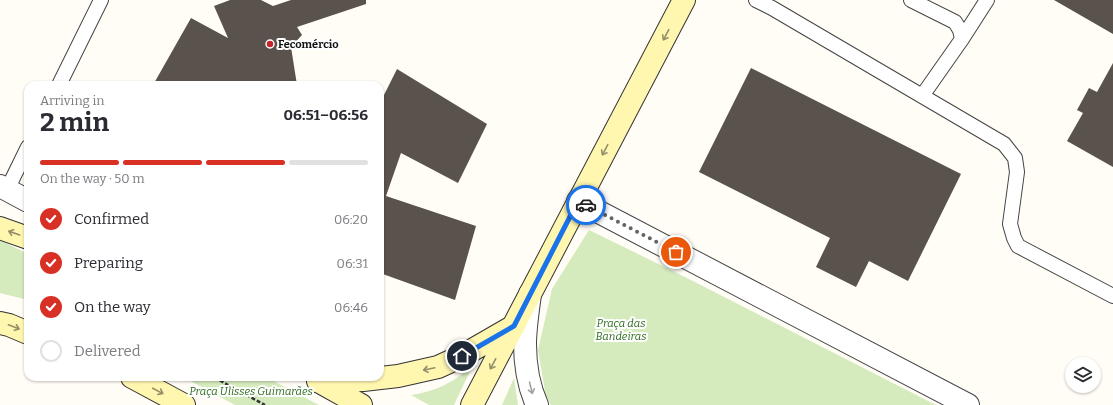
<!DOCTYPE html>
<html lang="en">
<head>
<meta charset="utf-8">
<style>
  :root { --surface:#fff; --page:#f7f7f7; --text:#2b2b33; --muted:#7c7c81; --line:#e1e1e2; --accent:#d93025 }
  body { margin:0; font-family:Bitter,serif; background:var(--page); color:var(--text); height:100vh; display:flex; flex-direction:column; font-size:15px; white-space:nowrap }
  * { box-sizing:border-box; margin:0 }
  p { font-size:13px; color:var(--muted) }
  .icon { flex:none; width:22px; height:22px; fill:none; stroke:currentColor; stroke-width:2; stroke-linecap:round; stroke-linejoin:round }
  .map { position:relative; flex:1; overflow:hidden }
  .panel { position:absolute; left:24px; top:81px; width:360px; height:300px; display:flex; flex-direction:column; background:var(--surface); border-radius:12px; box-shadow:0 1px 3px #0004 }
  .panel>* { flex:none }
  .controls { position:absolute; left:1065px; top:357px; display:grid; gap:8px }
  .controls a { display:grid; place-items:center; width:36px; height:36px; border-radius:50%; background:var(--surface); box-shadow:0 1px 3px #0004; font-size:20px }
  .pin { position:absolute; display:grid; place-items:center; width:34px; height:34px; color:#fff; margin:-17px; border:2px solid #fff; border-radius:50%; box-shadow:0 1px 4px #0007 }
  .courier { position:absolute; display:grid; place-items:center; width:40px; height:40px; margin:-20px; border:3px solid #1a73e8; border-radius:50%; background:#fff; color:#222; box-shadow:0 1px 5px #0007 }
  .head em { font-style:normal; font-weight:700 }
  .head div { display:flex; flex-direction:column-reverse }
  .head { display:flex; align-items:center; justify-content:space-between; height:68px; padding:0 16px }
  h1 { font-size:26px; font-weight:700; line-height:30px }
  .bar { display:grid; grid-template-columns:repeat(4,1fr); gap:6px 4px; align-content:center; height:48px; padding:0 16px }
  .bar i { height:5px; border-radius:3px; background:var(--line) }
  .bar .current { background:var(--accent) }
  .bar p { grid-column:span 4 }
  ol { padding:0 16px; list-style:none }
  li { display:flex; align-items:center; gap:12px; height:44px }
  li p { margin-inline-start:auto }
  li .icon { padding:4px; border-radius:50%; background:var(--accent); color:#fff; stroke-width:4 }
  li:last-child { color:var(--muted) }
  li i { width:22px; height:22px; border:2px solid var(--line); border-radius:50% }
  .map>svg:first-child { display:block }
  .green { fill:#d5ebbd }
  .building { fill:#5a524d }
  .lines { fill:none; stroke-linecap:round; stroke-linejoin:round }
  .lane-casing { stroke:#444; stroke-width:16 }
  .street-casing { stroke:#444; stroke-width:24 }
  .secondary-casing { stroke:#333; stroke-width:24 }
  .path { stroke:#333; stroke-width:2.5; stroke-dasharray:4 2; stroke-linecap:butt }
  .lane { stroke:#fff; stroke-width:14 }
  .street { stroke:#fff; stroke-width:22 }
  .secondary { stroke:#fff6b0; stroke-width:22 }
  .oneway { stroke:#948f68 }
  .oneway2 { stroke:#a0a0a0 }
  .done { stroke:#646461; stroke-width:4; stroke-dasharray:0 7.2 }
  .route { stroke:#1a73e8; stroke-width:5 }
  .poi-dot { fill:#c4262e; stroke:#fff; stroke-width:1.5 }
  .labels { text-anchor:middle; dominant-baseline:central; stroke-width:4; stroke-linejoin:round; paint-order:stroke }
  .poi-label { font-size:11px; font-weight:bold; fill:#111; stroke:#fff; text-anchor:start }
  .park-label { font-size:11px; font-style:italic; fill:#2f6b1f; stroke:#fff }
</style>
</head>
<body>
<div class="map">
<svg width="1113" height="405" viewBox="0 0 1113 405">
  <rect width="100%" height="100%" fill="#fffdf5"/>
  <path class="green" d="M589,230l90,44 257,131h-385l-5,-8 -8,-47 14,-61z
    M0,240l28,14v46l-28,-7z
    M473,365l-19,40h-25l-18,-10c24,-3 45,-14 62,-30z
    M183,377h83l53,28h-84z
    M514,378l4,27h-16z"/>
  <path class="building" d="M230,0h31l12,6 18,-6h75v4l-69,23 5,8 -11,12 6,38h-144l38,-67 37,20 -14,-32z
    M1054,0h59v34z
    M1113,63v104l-46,-26 16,-28 -6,-3 12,-22 8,4z
    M751,68l210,106 -53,107 -39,-20 -13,26 -40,-20 14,-29 -131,-66z
    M397,69l90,55 -29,59 -57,-30 -15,43 90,30 -21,74 -75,-27v-170z"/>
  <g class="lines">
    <defs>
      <path id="lane" d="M756,0l16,8 232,136 11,14 2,14 -7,52 4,14 4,8 95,50
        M911,0l44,22 5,8 2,9 -40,57
        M962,39l25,-39
        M59,85l42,-85
        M7,190l21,-43"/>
      <path id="street" d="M0,186l28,15
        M578,201l390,204
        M530,294c-2,16 -5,34 -5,50 0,20 4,43 12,61"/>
      <path id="secondary" d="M0,228l28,10
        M0,323l9,2 19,8
        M132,377l52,28
        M318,381l43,24
        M319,382l44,-2 35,-4 40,-9 24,-11 52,-30
        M472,405l212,-405"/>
    </defs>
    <use href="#lane" class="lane-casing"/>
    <use href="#street" class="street-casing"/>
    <use href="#secondary" class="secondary-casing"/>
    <path class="path" d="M215,377l4,3 46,25"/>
    <use href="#lane" class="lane"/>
    <use href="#street" class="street"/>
    <use href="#secondary" class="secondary"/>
  </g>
  <defs><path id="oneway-shaft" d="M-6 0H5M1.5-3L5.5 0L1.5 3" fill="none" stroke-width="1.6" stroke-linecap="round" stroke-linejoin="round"/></defs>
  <g class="oneway">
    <use href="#oneway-shaft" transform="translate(666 35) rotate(118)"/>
    <use href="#oneway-shaft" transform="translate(605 150) rotate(118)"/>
    <use href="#oneway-shaft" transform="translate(14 233) rotate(-161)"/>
    <use href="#oneway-shaft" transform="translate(14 327) rotate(21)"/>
    <use href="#oneway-shaft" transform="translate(493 364) rotate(118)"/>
    <use href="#oneway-shaft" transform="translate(429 369) rotate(168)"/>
    <use href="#oneway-shaft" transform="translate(158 391) rotate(28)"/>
  </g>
  <use class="oneway2" href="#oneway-shaft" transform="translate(531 388) rotate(76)"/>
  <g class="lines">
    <path class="done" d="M586,205l90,47"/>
    <path class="route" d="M462,356l52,-30 64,-125 8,4"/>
  </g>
  <circle class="poi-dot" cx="270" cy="44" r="4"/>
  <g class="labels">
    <g class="poi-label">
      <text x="278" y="44">Fecomércio</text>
    </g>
    <g class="park-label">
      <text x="621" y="323">Praça das<tspan x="621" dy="13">Bandeiras</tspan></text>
      <text x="251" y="391">Praça Ulisses Guimarães</text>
    </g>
  </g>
</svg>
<div class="controls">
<a><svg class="icon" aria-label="layers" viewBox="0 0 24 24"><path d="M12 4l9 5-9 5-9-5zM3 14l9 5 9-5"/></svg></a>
</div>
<div class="pin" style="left:676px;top:252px;background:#ea580c"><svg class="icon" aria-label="bag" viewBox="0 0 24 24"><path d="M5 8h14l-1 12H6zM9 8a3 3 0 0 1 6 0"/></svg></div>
<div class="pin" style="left:462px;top:356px;background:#1f2937"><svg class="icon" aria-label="home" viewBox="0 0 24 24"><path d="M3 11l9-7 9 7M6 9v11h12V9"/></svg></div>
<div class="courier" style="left:586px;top:205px"><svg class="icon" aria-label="car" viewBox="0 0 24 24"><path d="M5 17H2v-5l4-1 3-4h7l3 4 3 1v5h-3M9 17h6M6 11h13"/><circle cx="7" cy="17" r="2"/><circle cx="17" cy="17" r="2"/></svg></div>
<section class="panel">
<div class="head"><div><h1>2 min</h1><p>Arriving in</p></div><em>06:51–06:56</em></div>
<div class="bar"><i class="current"></i><i class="current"></i><i class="current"></i><i></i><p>On the way · 50 m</p></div>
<ol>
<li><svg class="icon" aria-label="check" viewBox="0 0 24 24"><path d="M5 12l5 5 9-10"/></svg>Confirmed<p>06:20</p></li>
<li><svg class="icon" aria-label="check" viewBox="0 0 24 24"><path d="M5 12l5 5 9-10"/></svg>Preparing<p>06:31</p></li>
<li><svg class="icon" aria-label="check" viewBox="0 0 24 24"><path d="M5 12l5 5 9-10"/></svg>On the way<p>06:46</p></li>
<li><i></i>Delivered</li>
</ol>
</section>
</div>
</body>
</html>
